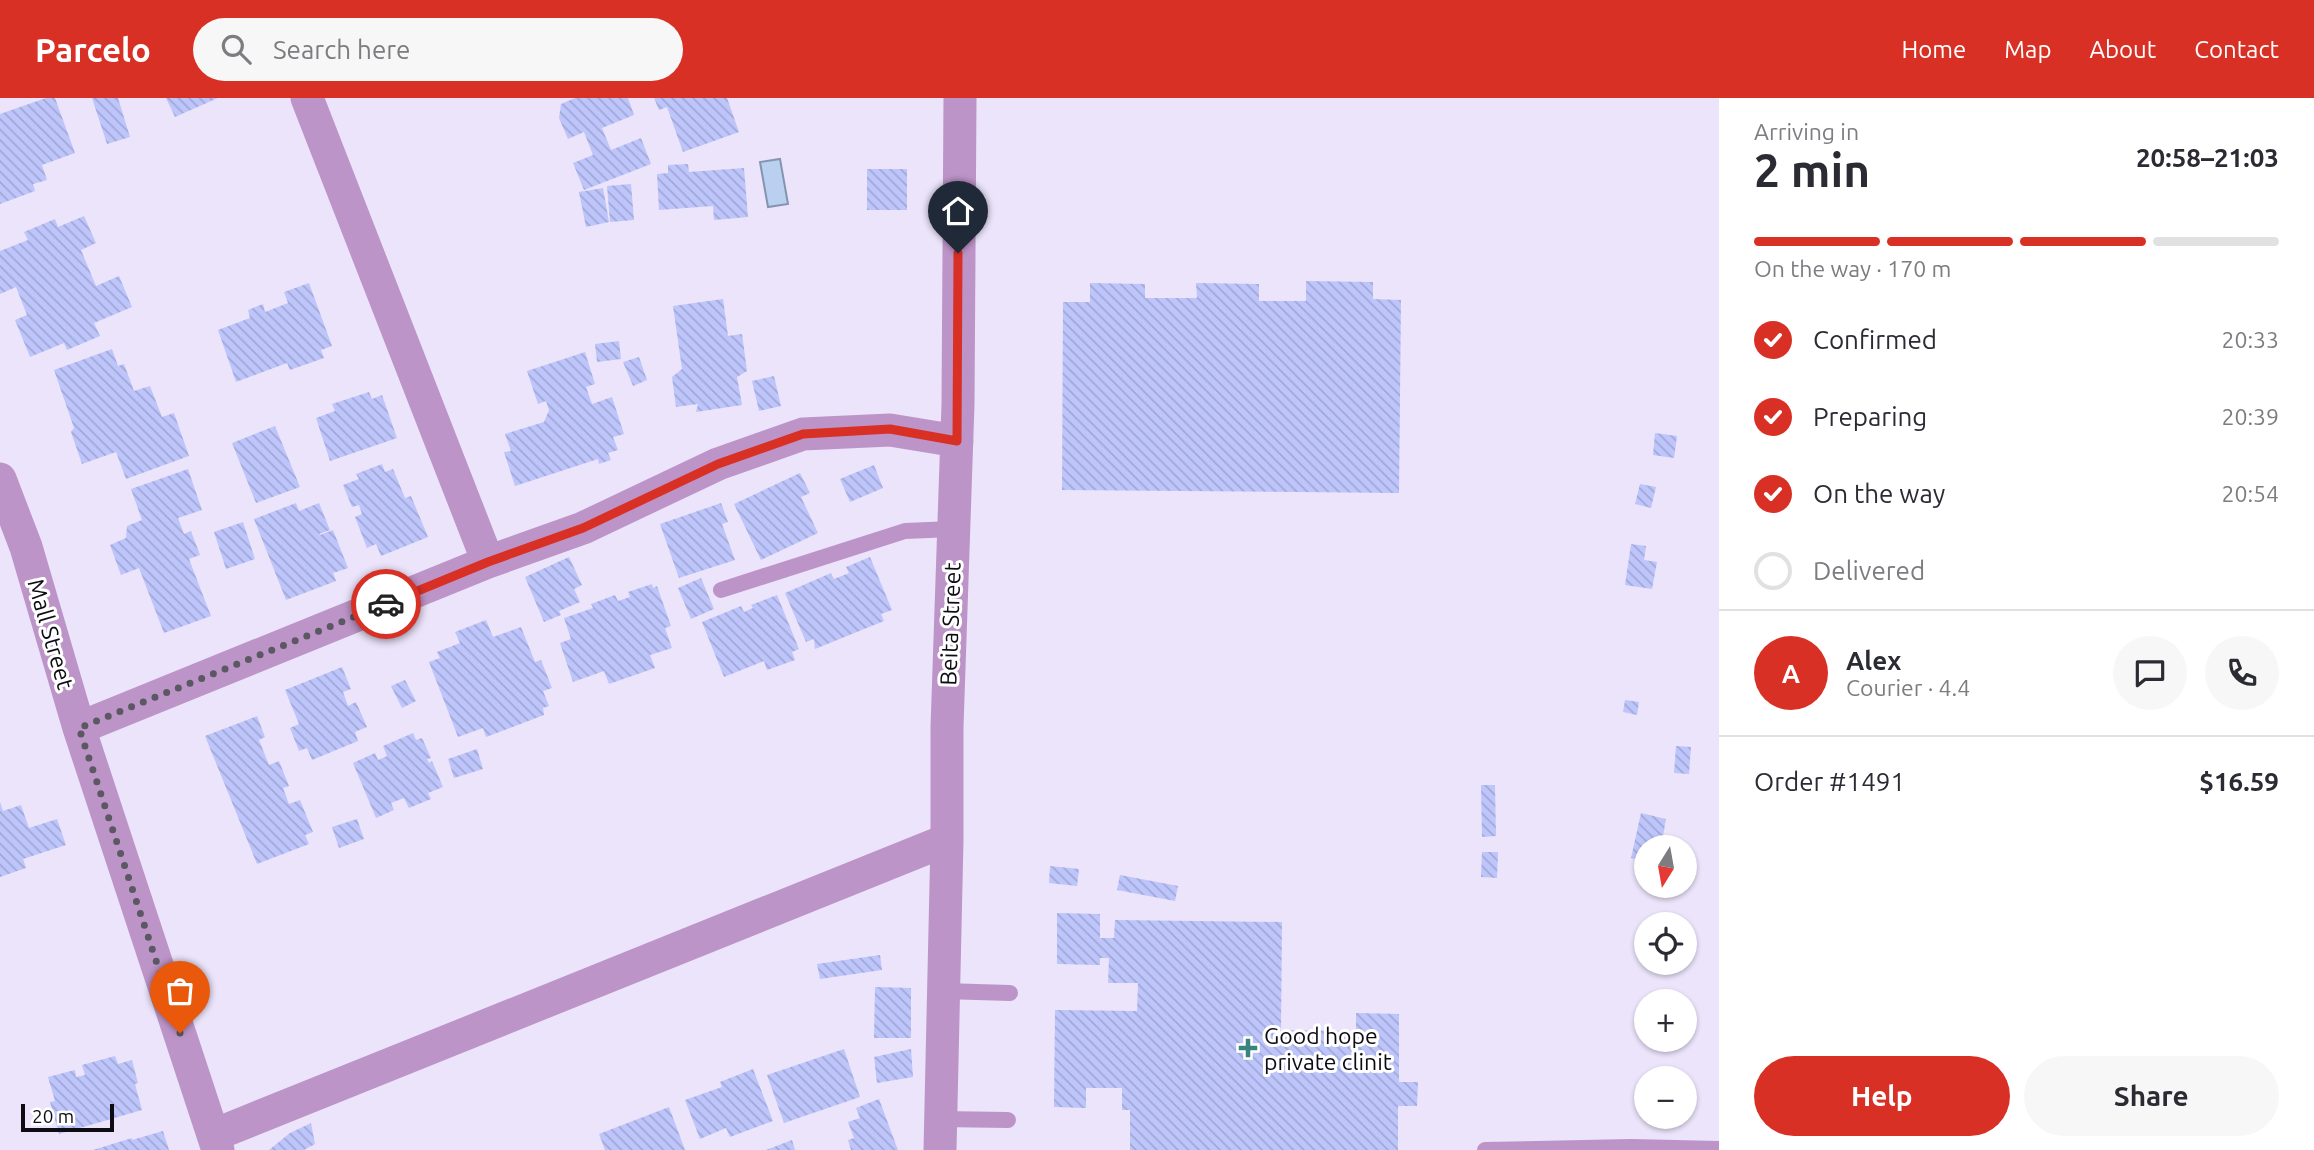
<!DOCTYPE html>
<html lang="en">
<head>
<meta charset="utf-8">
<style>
  :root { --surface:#fff; --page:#f7f7f7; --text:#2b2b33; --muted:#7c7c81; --line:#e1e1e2; --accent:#d93025 }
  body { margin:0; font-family:Ubuntu,sans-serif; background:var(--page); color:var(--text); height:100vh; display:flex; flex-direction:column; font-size:26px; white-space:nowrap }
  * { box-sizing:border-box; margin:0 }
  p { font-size:23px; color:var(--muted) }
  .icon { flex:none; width:38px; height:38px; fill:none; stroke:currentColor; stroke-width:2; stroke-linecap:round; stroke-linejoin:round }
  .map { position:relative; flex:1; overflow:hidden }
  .panel { display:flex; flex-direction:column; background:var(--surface); width:595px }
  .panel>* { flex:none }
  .needle { width:46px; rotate:191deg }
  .fabs { position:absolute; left:1634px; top:737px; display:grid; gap:14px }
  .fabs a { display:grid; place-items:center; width:63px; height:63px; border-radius:50%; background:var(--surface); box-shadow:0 2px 5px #0004; font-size:35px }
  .scale { position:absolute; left:21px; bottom:18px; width:93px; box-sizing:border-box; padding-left:7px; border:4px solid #0e0c13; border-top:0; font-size:19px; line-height:24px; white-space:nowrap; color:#0e0c13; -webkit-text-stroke:5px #fff; paint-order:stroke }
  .pin { position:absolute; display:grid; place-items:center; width:60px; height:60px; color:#fff; margin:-72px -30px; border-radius:50% 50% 50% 0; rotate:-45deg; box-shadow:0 0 7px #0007 }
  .pin .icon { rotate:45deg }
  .courier { position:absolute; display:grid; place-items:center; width:70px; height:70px; margin:-35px; border:5px solid #d93025; border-radius:50%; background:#fff; color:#222; box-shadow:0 2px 9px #0007 }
  .overview em { font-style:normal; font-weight:700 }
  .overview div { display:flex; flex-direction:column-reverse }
  .overview { display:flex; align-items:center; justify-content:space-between; height:119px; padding:0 35px }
  h1 { font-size:46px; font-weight:700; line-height:52px }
  .bar { display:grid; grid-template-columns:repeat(4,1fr); gap:10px 7px; align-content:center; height:84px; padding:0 35px }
  .bar i { height:9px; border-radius:5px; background:var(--line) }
  .bar .current { background:var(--accent) }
  .bar p { grid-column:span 4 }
  .line { display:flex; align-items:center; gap:18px; padding:0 35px; border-top:2px solid var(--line) }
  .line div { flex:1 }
  .round { display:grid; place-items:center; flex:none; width:74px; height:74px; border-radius:37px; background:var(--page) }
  ol { padding:0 35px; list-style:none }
  li { display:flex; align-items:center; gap:21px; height:77px }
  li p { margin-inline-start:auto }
  li .icon { padding:7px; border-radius:50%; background:var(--accent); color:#fff; stroke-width:4 }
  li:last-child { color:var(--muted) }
  li i { width:38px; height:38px; border:4px solid var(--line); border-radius:50% }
  .button { display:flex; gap:14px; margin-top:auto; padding:14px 35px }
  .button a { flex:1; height:80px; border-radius:42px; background:var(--accent); color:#fff; font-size:28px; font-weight:700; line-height:80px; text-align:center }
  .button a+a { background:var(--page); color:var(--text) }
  header { display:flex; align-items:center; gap:42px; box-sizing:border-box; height:98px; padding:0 35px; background:var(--accent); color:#fff }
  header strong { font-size:33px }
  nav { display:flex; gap:38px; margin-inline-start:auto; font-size:24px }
  .search { width:490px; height:63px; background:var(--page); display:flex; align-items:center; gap:18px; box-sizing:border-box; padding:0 24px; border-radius:38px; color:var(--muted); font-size:26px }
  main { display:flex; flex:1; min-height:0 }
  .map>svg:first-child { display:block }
  .water { fill:#b9d0f0; stroke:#8695ae; stroke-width:2 }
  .building { fill:url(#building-back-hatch) }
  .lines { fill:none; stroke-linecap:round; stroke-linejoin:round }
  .lane { stroke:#bd94c7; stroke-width:16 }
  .street { stroke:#bd94c7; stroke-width:33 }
  .done { stroke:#5b5864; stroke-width:7; stroke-dasharray:0 12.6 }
  .route { stroke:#d93025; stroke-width:9 }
  .poi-dot { fill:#3a8383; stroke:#fff; stroke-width:2.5 }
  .labels { text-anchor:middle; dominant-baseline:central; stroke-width:6; stroke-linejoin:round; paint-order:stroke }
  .street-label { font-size:23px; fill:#0e0c13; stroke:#fff }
  .poi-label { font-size:23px; fill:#0e0c13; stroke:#fff; text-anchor:start }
</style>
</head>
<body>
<header>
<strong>Parcelo</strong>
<div class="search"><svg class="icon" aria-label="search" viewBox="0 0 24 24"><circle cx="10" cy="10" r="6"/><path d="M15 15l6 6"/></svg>Search here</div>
<nav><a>Home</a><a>Map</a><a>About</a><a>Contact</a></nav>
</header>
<main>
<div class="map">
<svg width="1719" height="1052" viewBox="0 0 1719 1052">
  <defs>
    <pattern id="building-back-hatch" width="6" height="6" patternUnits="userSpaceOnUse" patternTransform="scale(1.75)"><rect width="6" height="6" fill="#bdc5fb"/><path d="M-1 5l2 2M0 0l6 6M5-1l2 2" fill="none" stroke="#a1a8d6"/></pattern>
  </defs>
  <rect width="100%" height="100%" fill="#ebe4fb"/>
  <path class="water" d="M780,61l8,45 -20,3 -8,-45z"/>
  <path class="building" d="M46,0h9l20,55 -33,12 5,15 -14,4 2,7 -35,13v-90z
    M92,0h26l12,39 -23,7z
    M166,0h52l-43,19z
    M575,0h53l6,17 -32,13 9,22 30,-12 10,26 -67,26 -11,-27 20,-8 -9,-23 -16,7 -9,-21 2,-14z
    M654,0h73l12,34 -56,20 -16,-45 -8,3z
    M688,66l1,8 55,-4 4,49 -34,3 -1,-14 -54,4 -2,-36 11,-1v-8z
    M867,71h40v41h-40z
    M631,86l3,36 -24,2 -3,-36z
    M603,90l6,34 -23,5 -7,-35z
    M84,118l12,27 -15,7 15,36 23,-10 13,31 -38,16 6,13 -33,14 -3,-7 -34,14 -15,-37 12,-5 -11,-28 -16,7v-43l28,-11 -4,-8 31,-13 3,8z
    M1306,183l67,1v17l28,1 -2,193 -337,-3 1,-188h27v-19l55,1v14h52l-1,-15 63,1v17h47z
    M309,185l23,63 -11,4 3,8 -34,12 -3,-7 -51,19 -18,-52 32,-12 -2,-8 15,-6 2,8 23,-9 -4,-11z
    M723,201l5,37 14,-2 5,37 -10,6 5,28 -46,7 2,-8 -22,3 -4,-30 10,-8 -9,-63z
    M619,243l2,18 -24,3 -2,-18z
    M112,251l6,17 6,-2 10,27 16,-5 12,31 12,-4 15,43 -63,23 -10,-27 -34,12 -11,-32 3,-4 -20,-58z
    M585,254l10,32 -9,3 6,17 20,-7 12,37 -11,3 5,13 -10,3 3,7 -12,4 -1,-5 -83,27 -11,-34 7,-1 -6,-17 39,-12 5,-12 -3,-9 -8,3 -11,-33z
    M639,259l8,23 -14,6 -10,-24z
    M774,278l7,30 -22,5 -7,-30z
    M369,294l3,7 10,-4 15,43 -67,23 -14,-43 19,-7 -3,-7z
    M275,328l25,61 -44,16 -24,-60z
    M1655,335l22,3 -3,22 -21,-3z
    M382,366l3,8 8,-3 12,29 6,-2 17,41 -47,19 -5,-12 -9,4 -12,-31 7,-3 -3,-9 -7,2 -9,-22 16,-6 -3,-5z
    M874,367l9,23 -33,14 -10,-23z
    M188,371l14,41 -24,8 6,16 7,-3 9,24 -11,4 22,57 -47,17 -25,-65 -18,7 -11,-30 16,-7 1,-12 15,-6 -11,-31z
    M800,375l10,20 -9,4 17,36 -57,27 -27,-56z
    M1640,386l16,3 -5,21 -16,-4z
    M296,405l3,8 20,-8 11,27 -11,4 1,1 13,-5 15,38 -15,5 3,8 -50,19 -32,-81z
    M721,405l7,19 -6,2 13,36 -56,18 -19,-54z
    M243,424l12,37 -29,10 -12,-37z
    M1631,446l15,2 -2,14 13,2 -5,27 -27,-4z
    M569,459l13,28 -8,4 6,13 -21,9 2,4 -17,7 -19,-45z
    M870,459l22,53 -11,4 3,7 -69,28 -1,-10 -8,3 -21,-49 46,-20 3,6 15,-6 -3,-6z
    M701,480l13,31 -23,10 -13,-31z
    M652,486l1,4 4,-2 14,40 -6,2 7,20 -22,7 5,13 -46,16 -5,-13 -31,11 -13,-39 11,-4 -7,-21 29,-10 -2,-4 24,-9 3,6 12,-4 -2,-5z
    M777,497l22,54 -7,3 3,8 -28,10 -3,-9 -40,16 -22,-55 39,-16 3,6 9,-4 -2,-3z
    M486,522l7,17 28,-10 14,35 6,-2 11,28 -9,3 6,15 -6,2 1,7 -58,22 -3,-9 -25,9 -29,-75 11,-4 -3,-6 23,-9 -5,-11z
    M342,569l9,22 -8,3 5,14 8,-4 11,25 -12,5 3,9 -46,19 -5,-12 -8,3 -9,-23 9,-4 -14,-34z
    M405,582l11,21 -14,7 -11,-22z
    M1625,602l14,2 -2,13 -14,-3z
    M257,618l8,21 -6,3 10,25 10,-4 10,25 -6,2 6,16 11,-4 13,32 -8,3 4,9 -52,20 -52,-128z
    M413,635l3,7 6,-2 9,20 -4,1 2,4 3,-2 11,26 -15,6 3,6 -22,9 -5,-10 -13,5 3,7 -18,8 -23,-55 22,-10 3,7 9,-4 -4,-10z
    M1676,648l15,1 -2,27 -15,-1z
    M477,651l6,20 -29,9 -6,-19z
    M1481,687h14l1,51 -14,1z
    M0,704l3,9 18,-6 8,23 28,-9 9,26 -43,14 3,9 -26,9z
    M1641,715l25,6 -5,28h-14v14l-16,-3z
    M357,721l7,20 -25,9 -7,-21z
    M1482,754h16l-1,26 -16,-1z
    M1050,768l29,3 -2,17 -28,-3z
    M1120,777l58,11 -3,15 -58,-11z
    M1057,815l43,1v24h14l1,-18 167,2 -1,108 75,1v-18l43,1v68h19l-1,24h-19v44h-268v-40h-8v-22h-36v20l-32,-1 1,-97 82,1 1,-28h-30l1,-25h-9v7l-43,-1z
    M880,857l2,15 -62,9 -3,-15z
    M875,889l36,1v50h-37z
    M844,951l16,48 -76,26 -17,-48z
    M911,951l2,28 -36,6 -3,-26z
    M115,958l3,8 14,-4 6,23 -3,1 7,26 -83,24 -9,-32 5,-1 -7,-24 27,-7 1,7 9,-2 -3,-10z
    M753,971l20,52 -43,16 -4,-9 -26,11 -15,-39 37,-13 -2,-5z
    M879,1001l19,51h-47l-3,-10 6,-2 -6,-16 12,-4 -4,-10z
    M669,1009l16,43h-80l-6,-16z
    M311,1025l4,21 -11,6h-35l21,-17z
    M163,1033l6,19h-76l39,-12v2z
    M792,1042l3,10h-29z"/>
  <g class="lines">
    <path class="lane" d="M721,492l184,-59 48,-2
      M943,893l67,2
      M940,1021l68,1
      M1485,1052l146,-3 88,2"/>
    <path class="street" d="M307,0l181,464
      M0,381l26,68 53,181 139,422
      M79,630l409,-166 95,-34 135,-64 85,-30 87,-4 67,11
      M214,1037l733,-295
      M940,1052l7,-310v-113l11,-323 2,-306"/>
  </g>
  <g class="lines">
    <path class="done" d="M180,935l-101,-305 307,-124"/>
    <path class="route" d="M386,506l102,-42 95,-34 135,-64 85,-30 87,-5 67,12 1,-188"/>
  </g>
  <path class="poi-dot" d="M1244.5 939.5h7v7h7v7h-7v7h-7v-7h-7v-7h7z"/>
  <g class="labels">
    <g class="street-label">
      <text transform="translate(950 526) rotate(-88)">Beita Street</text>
      <text transform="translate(51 536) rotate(74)">Mall Street</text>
    </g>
    <g class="poi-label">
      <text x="1264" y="937">Good hope<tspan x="1264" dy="26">private clinit</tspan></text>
    </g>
  </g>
</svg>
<div class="fabs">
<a><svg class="needle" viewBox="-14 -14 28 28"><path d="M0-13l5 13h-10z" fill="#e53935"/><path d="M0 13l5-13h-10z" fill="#7c7c81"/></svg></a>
<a><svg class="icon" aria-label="locate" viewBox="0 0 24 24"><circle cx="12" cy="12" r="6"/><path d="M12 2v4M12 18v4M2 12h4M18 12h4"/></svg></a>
<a>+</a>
<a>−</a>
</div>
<div class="scale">20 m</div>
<div class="pin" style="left:180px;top:935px;background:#ea580c"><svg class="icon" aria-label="bag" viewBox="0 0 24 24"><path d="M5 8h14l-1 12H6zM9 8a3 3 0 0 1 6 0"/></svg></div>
<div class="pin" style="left:958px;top:155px;background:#1f2937"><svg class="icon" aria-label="home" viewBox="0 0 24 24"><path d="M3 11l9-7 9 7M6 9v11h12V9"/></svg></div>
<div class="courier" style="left:386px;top:506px"><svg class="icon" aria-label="car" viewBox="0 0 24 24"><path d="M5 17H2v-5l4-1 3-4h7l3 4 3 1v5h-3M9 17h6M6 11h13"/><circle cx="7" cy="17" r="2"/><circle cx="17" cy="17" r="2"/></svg></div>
</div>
<section class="panel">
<div class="overview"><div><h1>2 min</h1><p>Arriving in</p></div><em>20:58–21:03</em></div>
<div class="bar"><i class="current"></i><i class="current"></i><i class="current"></i><i></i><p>On the way · 170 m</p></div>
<ol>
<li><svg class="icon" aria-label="check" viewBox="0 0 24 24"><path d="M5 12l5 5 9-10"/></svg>Confirmed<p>20:33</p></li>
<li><svg class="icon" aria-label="check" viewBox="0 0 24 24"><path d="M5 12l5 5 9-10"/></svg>Preparing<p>20:39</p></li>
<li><svg class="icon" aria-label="check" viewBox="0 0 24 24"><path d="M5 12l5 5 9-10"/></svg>On the way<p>20:54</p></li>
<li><i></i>Delivered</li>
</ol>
<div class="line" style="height:126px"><b class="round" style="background:var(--accent);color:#fff">A</b><div><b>Alex</b><p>Courier · 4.4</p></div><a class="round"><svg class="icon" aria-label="chat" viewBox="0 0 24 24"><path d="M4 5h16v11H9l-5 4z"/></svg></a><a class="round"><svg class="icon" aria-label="phone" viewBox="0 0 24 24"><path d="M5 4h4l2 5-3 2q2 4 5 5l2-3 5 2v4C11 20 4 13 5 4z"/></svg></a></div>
<div class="line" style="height:91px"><div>Order #1491</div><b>$16.59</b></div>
<div class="button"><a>Help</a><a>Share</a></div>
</section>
</main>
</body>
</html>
